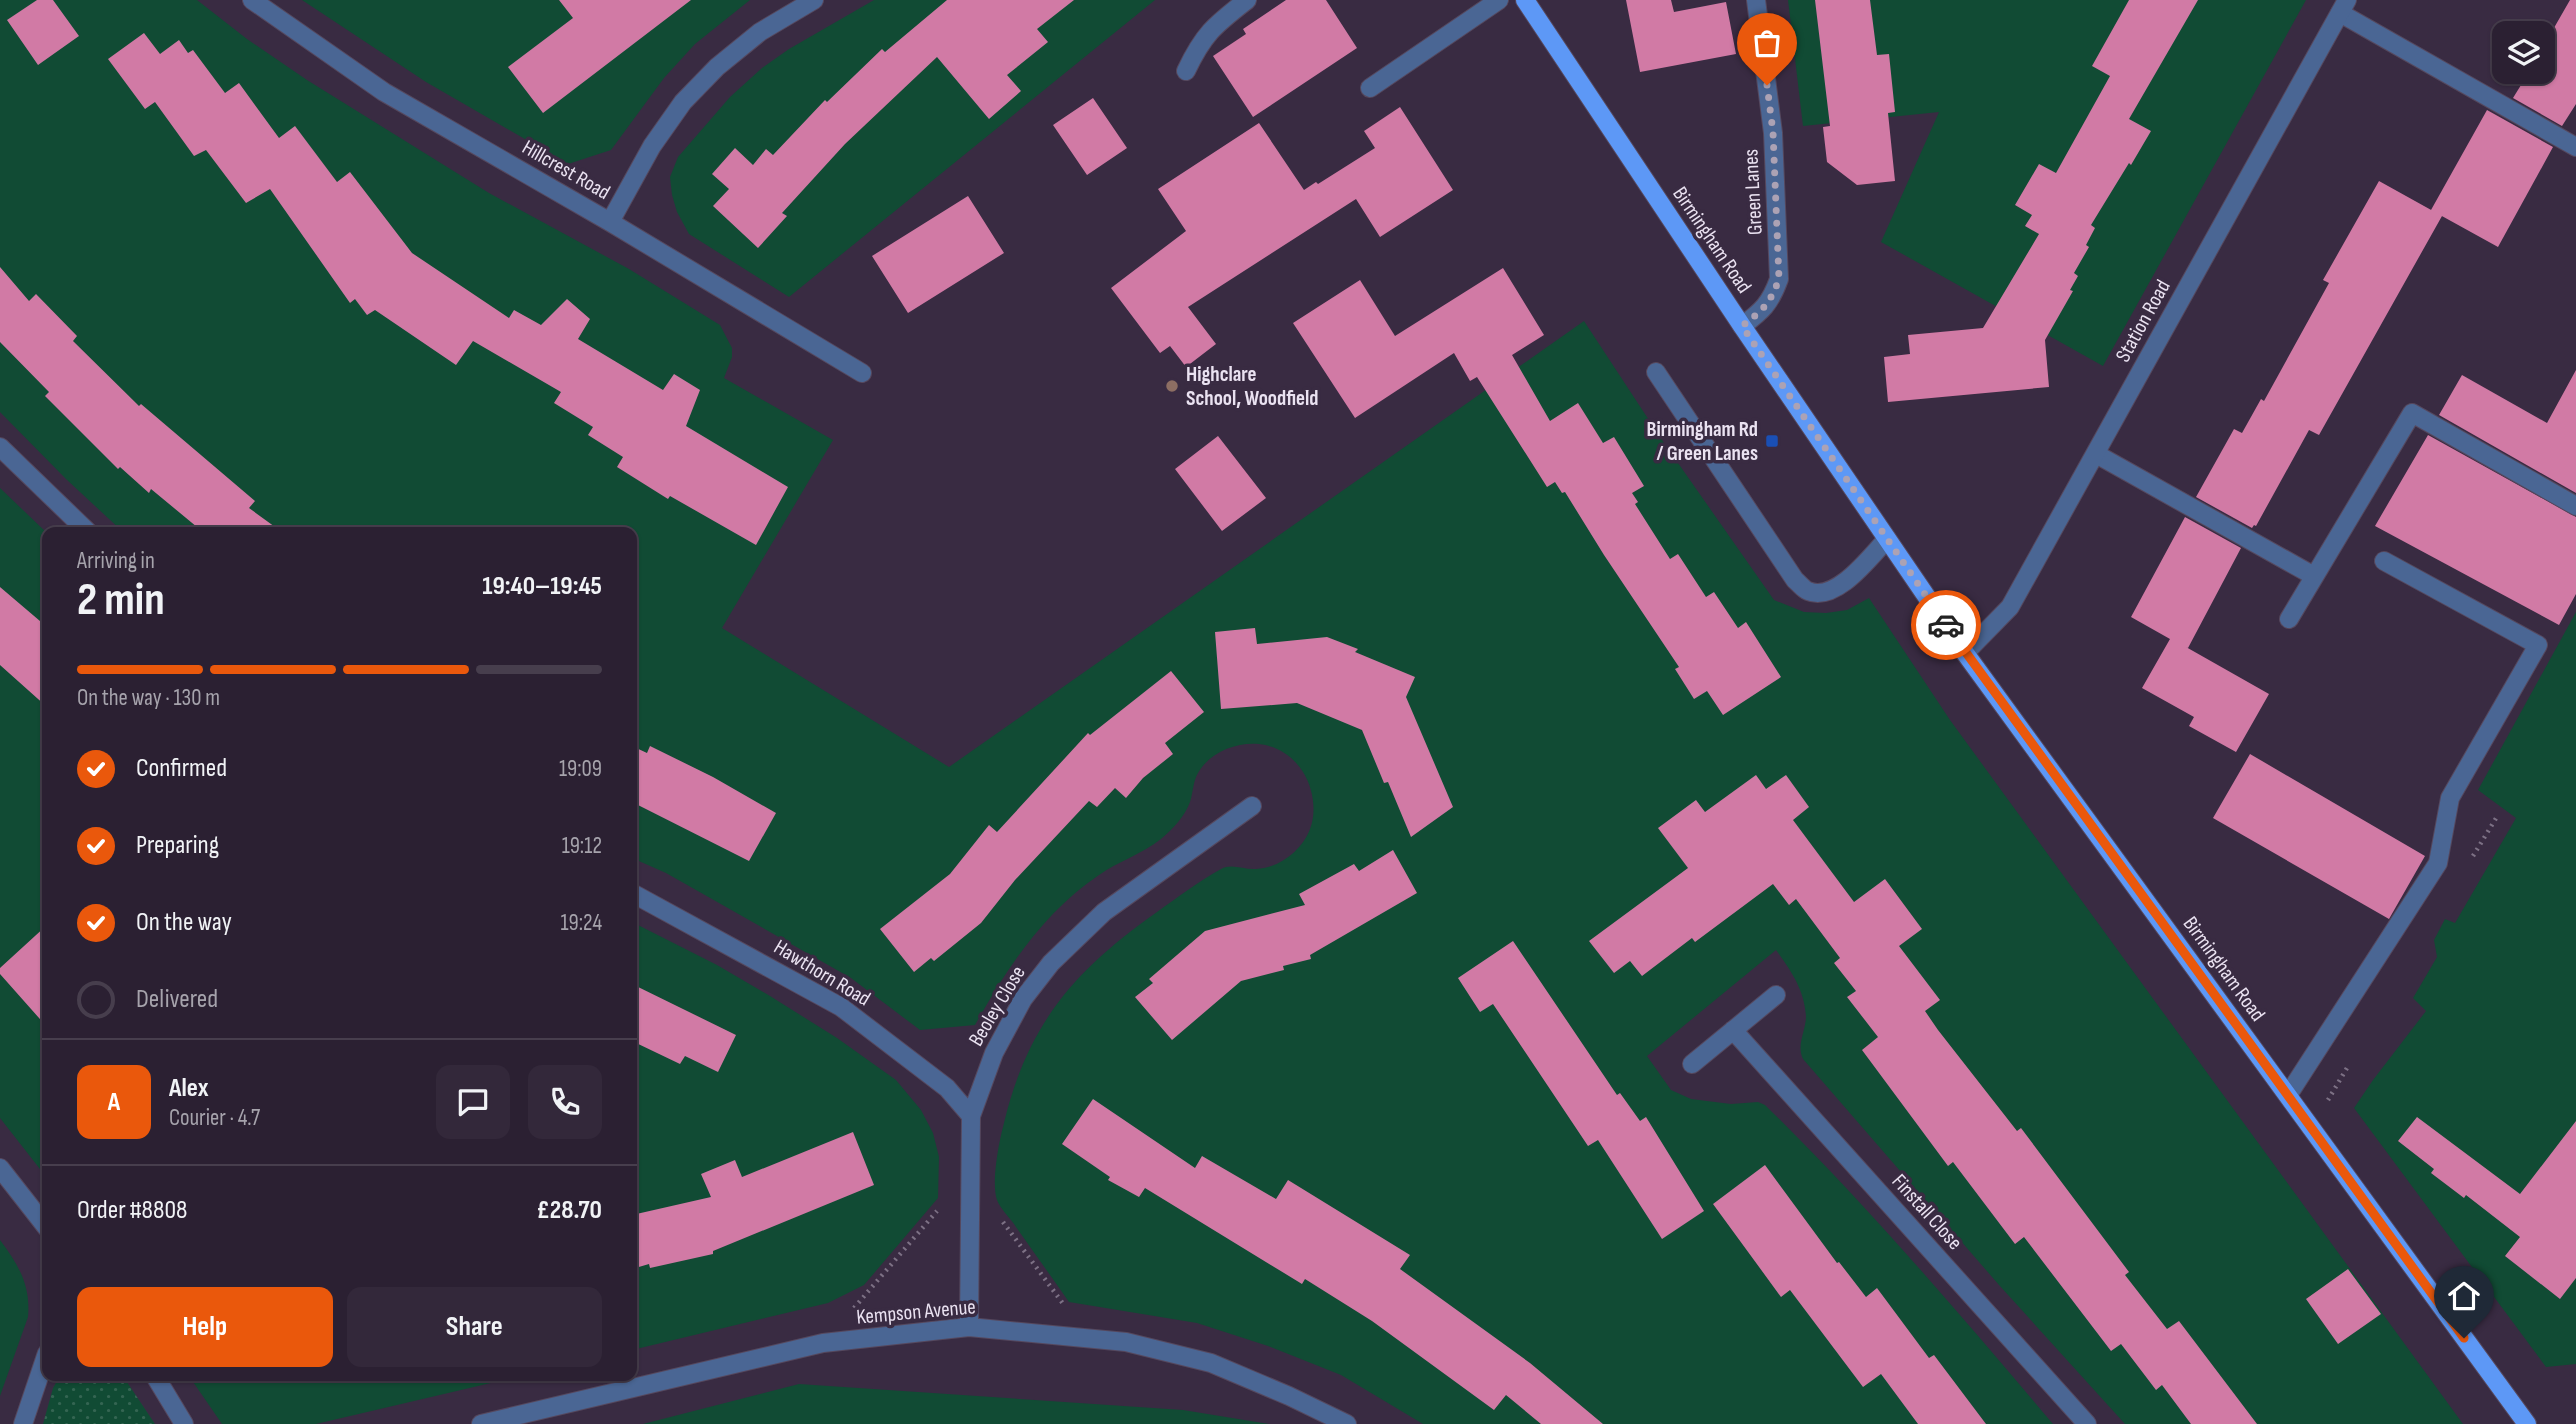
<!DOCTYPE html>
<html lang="en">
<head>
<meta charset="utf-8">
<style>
  :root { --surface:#2b2032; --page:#33283a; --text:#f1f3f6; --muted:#a6a3ac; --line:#473e4d; --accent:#ea580c }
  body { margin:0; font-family:"Sofia Sans Condensed",sans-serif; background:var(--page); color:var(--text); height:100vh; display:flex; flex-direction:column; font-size:26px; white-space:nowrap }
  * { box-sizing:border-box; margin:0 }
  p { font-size:23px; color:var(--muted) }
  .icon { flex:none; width:38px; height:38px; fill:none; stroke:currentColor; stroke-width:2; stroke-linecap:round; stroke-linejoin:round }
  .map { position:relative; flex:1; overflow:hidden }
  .panel { position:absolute; left:42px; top:527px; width:595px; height:854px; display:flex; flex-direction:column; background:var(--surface); border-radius:14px; box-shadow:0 2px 5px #0004,0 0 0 2px var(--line) }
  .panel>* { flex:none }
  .tools { position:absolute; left:2492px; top:21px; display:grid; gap:14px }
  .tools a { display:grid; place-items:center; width:63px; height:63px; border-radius:14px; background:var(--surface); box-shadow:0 2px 5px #0004,0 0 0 2px var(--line); font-size:35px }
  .pin { position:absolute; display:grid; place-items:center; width:60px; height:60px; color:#fff; margin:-72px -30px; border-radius:50% 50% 50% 0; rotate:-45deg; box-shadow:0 0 7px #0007 }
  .pin .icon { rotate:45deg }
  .courier { position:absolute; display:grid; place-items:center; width:70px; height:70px; margin:-35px; border:5px solid #ea580c; border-radius:50%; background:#fff; color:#222; box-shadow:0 2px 9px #0007 }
  .headline em { font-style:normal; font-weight:700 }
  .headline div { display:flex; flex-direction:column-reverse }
  .headline { display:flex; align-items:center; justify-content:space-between; height:119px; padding:0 35px }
  h1 { font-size:46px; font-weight:700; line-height:52px }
  .bar { display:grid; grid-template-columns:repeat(4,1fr); gap:10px 7px; align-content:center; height:84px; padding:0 35px }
  .bar i { height:9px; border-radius:5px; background:var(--line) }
  .bar .selected { background:var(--accent) }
  .bar p { grid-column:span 4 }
  .line { display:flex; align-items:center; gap:18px; padding:0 35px; border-top:2px solid var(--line) }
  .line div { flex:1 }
  .round { display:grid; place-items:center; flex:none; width:74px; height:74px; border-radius:14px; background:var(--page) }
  ol { padding:0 35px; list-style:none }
  li { display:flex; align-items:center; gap:21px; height:77px }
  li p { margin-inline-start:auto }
  li .icon { padding:7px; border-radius:50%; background:var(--accent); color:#fff; stroke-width:4 }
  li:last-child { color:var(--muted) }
  li i { width:38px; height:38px; border:4px solid var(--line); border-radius:50% }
  .cta { display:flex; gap:14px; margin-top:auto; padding:14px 35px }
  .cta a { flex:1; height:80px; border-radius:14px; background:var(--accent); color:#fff; font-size:28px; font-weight:700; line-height:80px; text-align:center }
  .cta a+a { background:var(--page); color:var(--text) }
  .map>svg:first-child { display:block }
  .grass { fill:url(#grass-dots) }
  .garden { fill:#114b34 }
  .building { fill:#d17aa5 }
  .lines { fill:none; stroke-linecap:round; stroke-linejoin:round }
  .service-casing { stroke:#55485e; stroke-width:20 }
  .minor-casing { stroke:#55485e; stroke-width:20 }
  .primary-casing { stroke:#55485e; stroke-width:20 }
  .path { stroke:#7d7185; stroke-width:4.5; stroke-dasharray:2 5; stroke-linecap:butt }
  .service { stroke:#4a6694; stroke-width:18 }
  .minor { stroke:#4a6694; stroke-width:18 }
  .primary { stroke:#5d98f6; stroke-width:18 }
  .done { stroke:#aca2b4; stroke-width:7; stroke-dasharray:0 12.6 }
  .route { stroke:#ea580c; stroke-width:9 }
  .education-dot { fill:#8d6e63; stroke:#392b42; stroke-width:2.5 }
  .transit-dot { fill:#1a4fb4; stroke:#392b42; stroke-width:2.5 }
  .labels { text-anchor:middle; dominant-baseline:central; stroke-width:7; stroke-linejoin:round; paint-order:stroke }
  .street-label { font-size:21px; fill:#eae2f1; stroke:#392b42 }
  .poi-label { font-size:21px; font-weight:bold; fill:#eae2f1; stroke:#392b42; text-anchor:start }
</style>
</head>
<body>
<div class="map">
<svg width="2576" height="1424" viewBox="0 0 2576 1424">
  <defs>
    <pattern id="grass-dots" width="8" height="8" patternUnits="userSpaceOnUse" patternTransform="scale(1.75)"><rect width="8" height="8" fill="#114b34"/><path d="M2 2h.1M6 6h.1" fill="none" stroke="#346552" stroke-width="1.8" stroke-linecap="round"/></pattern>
  </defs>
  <rect width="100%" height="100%" fill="#392b42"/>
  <path class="grass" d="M60,1376h63l32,48h-112l10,-36z"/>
  <path class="garden" d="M0,0h197l50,39 60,41 182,113 140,76 91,56 12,23v9l-8,21 109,62 -111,188 227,139 635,-446 80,122 110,157 30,12 22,1 21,-3 22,-12 81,122 513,704h-338l-126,-139 -196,-226c-7,-14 3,-28 3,-43 -2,-27 -15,-45 -30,-66l-129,106 24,34 20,9 40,5 27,-2 7,3c102,100 196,210 288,319h-630l-82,-49 -73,-29 -71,-23 -128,-21c-18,-26 -37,-52 -55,-78 -5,-7 -14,-16 -17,-24 -6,-17 2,-59 7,-77 24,-100 71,-153 153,-211 21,-15 42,-31 64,-43 11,-6 23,1 35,0 24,-1 46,-19 54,-40 7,-18 3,-41 -7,-57 -10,-16 -26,-26 -44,-28 -23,-2 -49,8 -61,29 -5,8 -5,20 -8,29 -5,14 -17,27 -29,37 -19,15 -42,22 -62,36 -55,37 -92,93 -124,150l-55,5 -69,-52 -185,-105 -34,-15v-326h-509l-57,-53 -66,-67z
    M302,0h448l-55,44 -31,34 -53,72 -43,14 -142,-82z
    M874,0h281l-366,297 -100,-63 -12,-22 -5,-17 -2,-18 8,-20 52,-60 32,-29 27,-19z
    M1788,0h518l-203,366 -222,-124 58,-130 -136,14z
    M0,488l47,45v645l-47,-60z
    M2576,612v752l-30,3 -192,-259 19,-28 53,-69 -13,-13 24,-41 -3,-17 11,-21 10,4 61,-105 -38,-28z
    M632,922l85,43 53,31 67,42 59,42 25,30 12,23 6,24 -1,41 -74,87 -36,18 -196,47z
    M0,1240c18,24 31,45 28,77l-28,79z
    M189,1376h332l-205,48h-94z
    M799,1384l384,26 86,14h-626z"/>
  <path class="building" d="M37,0h16l26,36 -41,29 -31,-45z
    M559,0h132l-148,113 -35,-46 65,-49z
    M947,0h127l-37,29 11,13 -41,33 14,16 -32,28 -52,-62 -92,87 -63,69 5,3 -29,32 -45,-42 16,-17 -17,-15 23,-26 18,17 13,-16 7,6 52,-55 2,2 55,-53 3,3z
    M1286,0h40l31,48 -104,69 -40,-61 33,-22 -3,-5z
    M1626,0h45l3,12 52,-10 10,52 -96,18z
    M1815,0h55l7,55 12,-1 6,58 -7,1 7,68 -38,4 -30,-23 -4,-35 7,-1z
    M2129,0h69l-69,119 22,12 -20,34 -2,-2 -38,62 4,3 -9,17 3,2 -15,26 4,3 -8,14 3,1 -28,49 4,47 -161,15 -4,-45 26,-3 -2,-19 75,-7 56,-94 -14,-8 7,-11 -17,-10 24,-41 17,9 54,-97 -18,-10z
    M2570,0h6v104l-14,22 -49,-28 16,-26h14v-25z
    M144,33l16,21 19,-14 9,13 5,-3 32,43 14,-10 40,55 16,-12 42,56 13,-10 62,81 97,65 5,-8 27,15 26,-26 23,20 -12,20 85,51 11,-16 26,16 -14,36 102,61 -32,58 -86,-49 -2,3 -51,-32 6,-10 -35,-22 5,-8 -39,-24 7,-11 -88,-51 -17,24 -81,-55 -8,5 -12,-16 -5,4 -80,-114 -24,14 -40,-53 -12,6 -39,-54 -10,7 -37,-50z
    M1093,98l34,50 -40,27 -34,-50z
    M1400,107l53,83 -73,47 -24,-38 -168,108 28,37 -30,23 -16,-21 -10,7 -49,-65 75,-57 -28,-42 101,-66 45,67 12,-8 2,2 57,-36 -11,-17z
    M2487,110l66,37 -55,100 -67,-37z
    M2379,181l63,35 -123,219 -10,-5 -53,96 -2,-1 -2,3 -56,-31 38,-68 8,4 19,-34 3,2 65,-118 -6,-3z
    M968,196l36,57 -96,60 -36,-57z
    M0,267l29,34 7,-7 41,42 -4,5 66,65 2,-2 114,97 -6,7 33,24h-79l-52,-43 -2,4 -29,-26 -2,2 -73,-73 4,-4 -49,-50z
    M1503,268l41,67 -32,20 38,66 28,-18 25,40 11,-6 30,49 -12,7 6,9 -3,2 35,55 8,-5 28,43 8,-5 24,36 8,-6 35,55 -58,38 -16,-24 -13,8 -19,-30 4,-2 -75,-112 -39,-63 -3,1 -7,-11 -8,5 -70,-110 -7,4 -16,-28 -99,65 -62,-95 67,-43 35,56z
    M2576,370v123l-137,-78 23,-40 85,48z
    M2428,435l148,82v77l-17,31 -184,-99z
    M1218,436l48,62 -44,33 -47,-62z
    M2185,517l56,31 -53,100 -2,-1 83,47 -33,58 -47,-26 5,-9 -52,-29 28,-49 -39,-22z
    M0,587l47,40v80l-47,-42z
    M1255,628l2,16 70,-7 31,12 -3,3 60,25 -9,20 47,110 -42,30 -23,-55 -4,1 -22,-53 -65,-27 -76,6 -6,-77z
    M1171,671l33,41 -39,31 8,11 -30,24 -17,20 -11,-10 -18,19 -8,-6 -74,79 -34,43 -47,38 -3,-3 -17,14 -34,-43 70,-55 39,-49 8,7 91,-99 2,2z
    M632,746l15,7 3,-7 63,31 63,36 -27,48 -117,-59z
    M2250,754l175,102 -36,63 -176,-101z
    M1756,775l10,14 20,-14 23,32 -16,13 61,82 31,-23 37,50 -23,17 41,54 -15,11 13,19 79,101 4,-3 108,144 -4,3 42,54 12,-8 78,103h-66l-29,-39 -6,5 -35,-46 -10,7 -87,-114 -9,7 -62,-82 -5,4 -86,-116 16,-13 -31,-40 9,-6 -22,-28 6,-5 -44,-59 -7,6 -16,-21 -78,58 -3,-4 -50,38 -12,-15 -16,12 -25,-32 99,-73 -30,-40 38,-28 9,12z
    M1393,850l24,43 -107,62 1,4 -28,7 1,4 -43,11 -69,59 -37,-43 18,-14 -4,-4 56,-48 100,-26 -6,-11 55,-30 5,7z
    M47,925v102l-47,-53v-6z
    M1513,941l104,154 3,-2 20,28 6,-4 58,94 -42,28 -64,-99 -10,6 -95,-142 -13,8 -22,-34z
    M632,984l104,51 -18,37 -33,-16 -5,8 -48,-23z
    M1093,1099l102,69 7,-12 74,43 12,-19 122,75 -10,14 130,94 73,61h-62l-35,-29 -12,15 -122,-89 -67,-42 -3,5 -157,-96 -6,9 -31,-17 2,-3 -48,-33z
    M2417,1117l103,77 56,-73v157l-16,21 -55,-43 15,-19 -54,-42 -2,3 -33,-25 3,-4 -36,-28z
    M853,1132l21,53 -161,66v3l-63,14 -1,-4 -17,5v-54l79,-18 -10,-23 34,-14 7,17z
    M1765,1165l72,98 2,-1 27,35 11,-9 52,70 5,-3 52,69h-68l-37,-50 -18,13 -73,-97 -9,7 -68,-93z
    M2348,1269l33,45 -43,30 -32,-45z"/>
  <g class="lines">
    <defs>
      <path id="service" d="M2340,13l236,134
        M1186,71c18,-38 29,-46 61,-71
        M1370,88l129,-88
        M2096,454l218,122
        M2289,619l123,-206 164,93
        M2288,1095l150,-232 12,-65 88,-153 -154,-84"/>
      <path id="minor" d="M252,0l132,92 226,130 252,151
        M610,222l42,-76 31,-44 34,-35 43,-35 54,-32
        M1742,326c20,-15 28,-22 37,-47l-6,-146 -17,-133
        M1656,372l139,208c4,3 8,9 13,11 28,12 62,-34 79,-52
        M0,447l88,85
        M1965,653l45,-46 337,-607
        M632,893l209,114 106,81 24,28
        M1733,1030l354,394
        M1692,1064l84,-69
        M0,1168l47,60
        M969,1327l2,-211 23,-63 29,-54 28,-36 53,-51 148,-106
        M155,1376l29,48
        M23,1424l24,-71
        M481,1424l342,-81 146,-16 157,15 85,21 78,33 58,28"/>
      <path id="primary" d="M1525,0l217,326 223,327 562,771"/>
    </defs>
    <use href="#service" class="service-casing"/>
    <use href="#minor" class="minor-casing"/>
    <use href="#primary" class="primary-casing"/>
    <path class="path" d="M2473,856l25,-41
      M2328,1100l19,-32
      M1003,1222l61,83
      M854,1308l83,-97"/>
    <use href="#service" class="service"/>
    <use href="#minor" class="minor"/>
    <use href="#primary" class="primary"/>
  </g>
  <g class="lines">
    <path class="done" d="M1767,85l6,47 6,147c-9,25 -17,32 -37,47l204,299"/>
    <path class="route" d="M1946,625l518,713"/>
  </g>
  <circle class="education-dot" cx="1172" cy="386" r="7"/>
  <rect class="transit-dot" x="1765" y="434" width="14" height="14" rx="3.5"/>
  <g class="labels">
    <g class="street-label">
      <text transform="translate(566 170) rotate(30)">Hillcrest Road</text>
      <text transform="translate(1753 192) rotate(-93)">Green Lanes</text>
      <text transform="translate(1712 240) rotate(56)">Birmingham Road</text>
      <text transform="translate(2143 321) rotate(-61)">Station Road</text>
      <text transform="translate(2224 969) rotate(54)">Birmingham Road</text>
      <text transform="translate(822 973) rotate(31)">Hawthorn Road</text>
      <text transform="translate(997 1006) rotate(-59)">Beoley Close</text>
      <text transform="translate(1927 1212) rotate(48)">Finstall Close</text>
      <text transform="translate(916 1312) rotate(-5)">Kempson Avenue</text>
    </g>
    <g class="poi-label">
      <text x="1186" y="374">Highclare<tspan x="1186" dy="24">School, Woodfield</tspan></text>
      <text x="1758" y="429" text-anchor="end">Birmingham Rd<tspan x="1758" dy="24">/ Green Lanes</tspan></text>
    </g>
  </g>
</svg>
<div class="tools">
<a><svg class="icon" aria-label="layers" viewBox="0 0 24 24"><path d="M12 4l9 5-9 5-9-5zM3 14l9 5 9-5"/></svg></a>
</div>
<div class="pin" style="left:1767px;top:85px;background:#ea580c"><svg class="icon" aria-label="bag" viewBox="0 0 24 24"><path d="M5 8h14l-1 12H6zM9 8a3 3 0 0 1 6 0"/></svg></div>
<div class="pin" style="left:2464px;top:1338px;background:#1f2937"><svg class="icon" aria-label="home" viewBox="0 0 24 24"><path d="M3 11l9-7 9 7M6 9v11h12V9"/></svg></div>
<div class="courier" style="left:1946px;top:625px"><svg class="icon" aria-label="car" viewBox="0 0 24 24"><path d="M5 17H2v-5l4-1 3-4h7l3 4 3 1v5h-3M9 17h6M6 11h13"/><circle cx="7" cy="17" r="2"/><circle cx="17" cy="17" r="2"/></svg></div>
<section class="panel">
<div class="headline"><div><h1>2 min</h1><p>Arriving in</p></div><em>19:40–19:45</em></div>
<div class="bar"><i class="selected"></i><i class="selected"></i><i class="selected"></i><i></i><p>On the way · 130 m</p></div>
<ol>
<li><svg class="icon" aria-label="check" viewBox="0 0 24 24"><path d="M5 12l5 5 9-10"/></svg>Confirmed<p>19:09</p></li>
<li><svg class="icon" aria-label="check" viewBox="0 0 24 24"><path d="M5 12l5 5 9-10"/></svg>Preparing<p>19:12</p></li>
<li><svg class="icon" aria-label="check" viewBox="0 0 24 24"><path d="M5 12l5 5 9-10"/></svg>On the way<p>19:24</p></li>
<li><i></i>Delivered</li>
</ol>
<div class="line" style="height:126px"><b class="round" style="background:var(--accent);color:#fff">A</b><div><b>Alex</b><p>Courier · 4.7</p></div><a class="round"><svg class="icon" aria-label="chat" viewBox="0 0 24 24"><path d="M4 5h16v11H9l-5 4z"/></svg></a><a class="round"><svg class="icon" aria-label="phone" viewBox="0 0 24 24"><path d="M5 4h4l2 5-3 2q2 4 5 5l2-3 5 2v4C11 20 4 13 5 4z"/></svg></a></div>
<div class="line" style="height:91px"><div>Order #8808</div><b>£28.70</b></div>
<div class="cta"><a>Help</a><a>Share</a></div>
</section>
</div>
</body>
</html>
